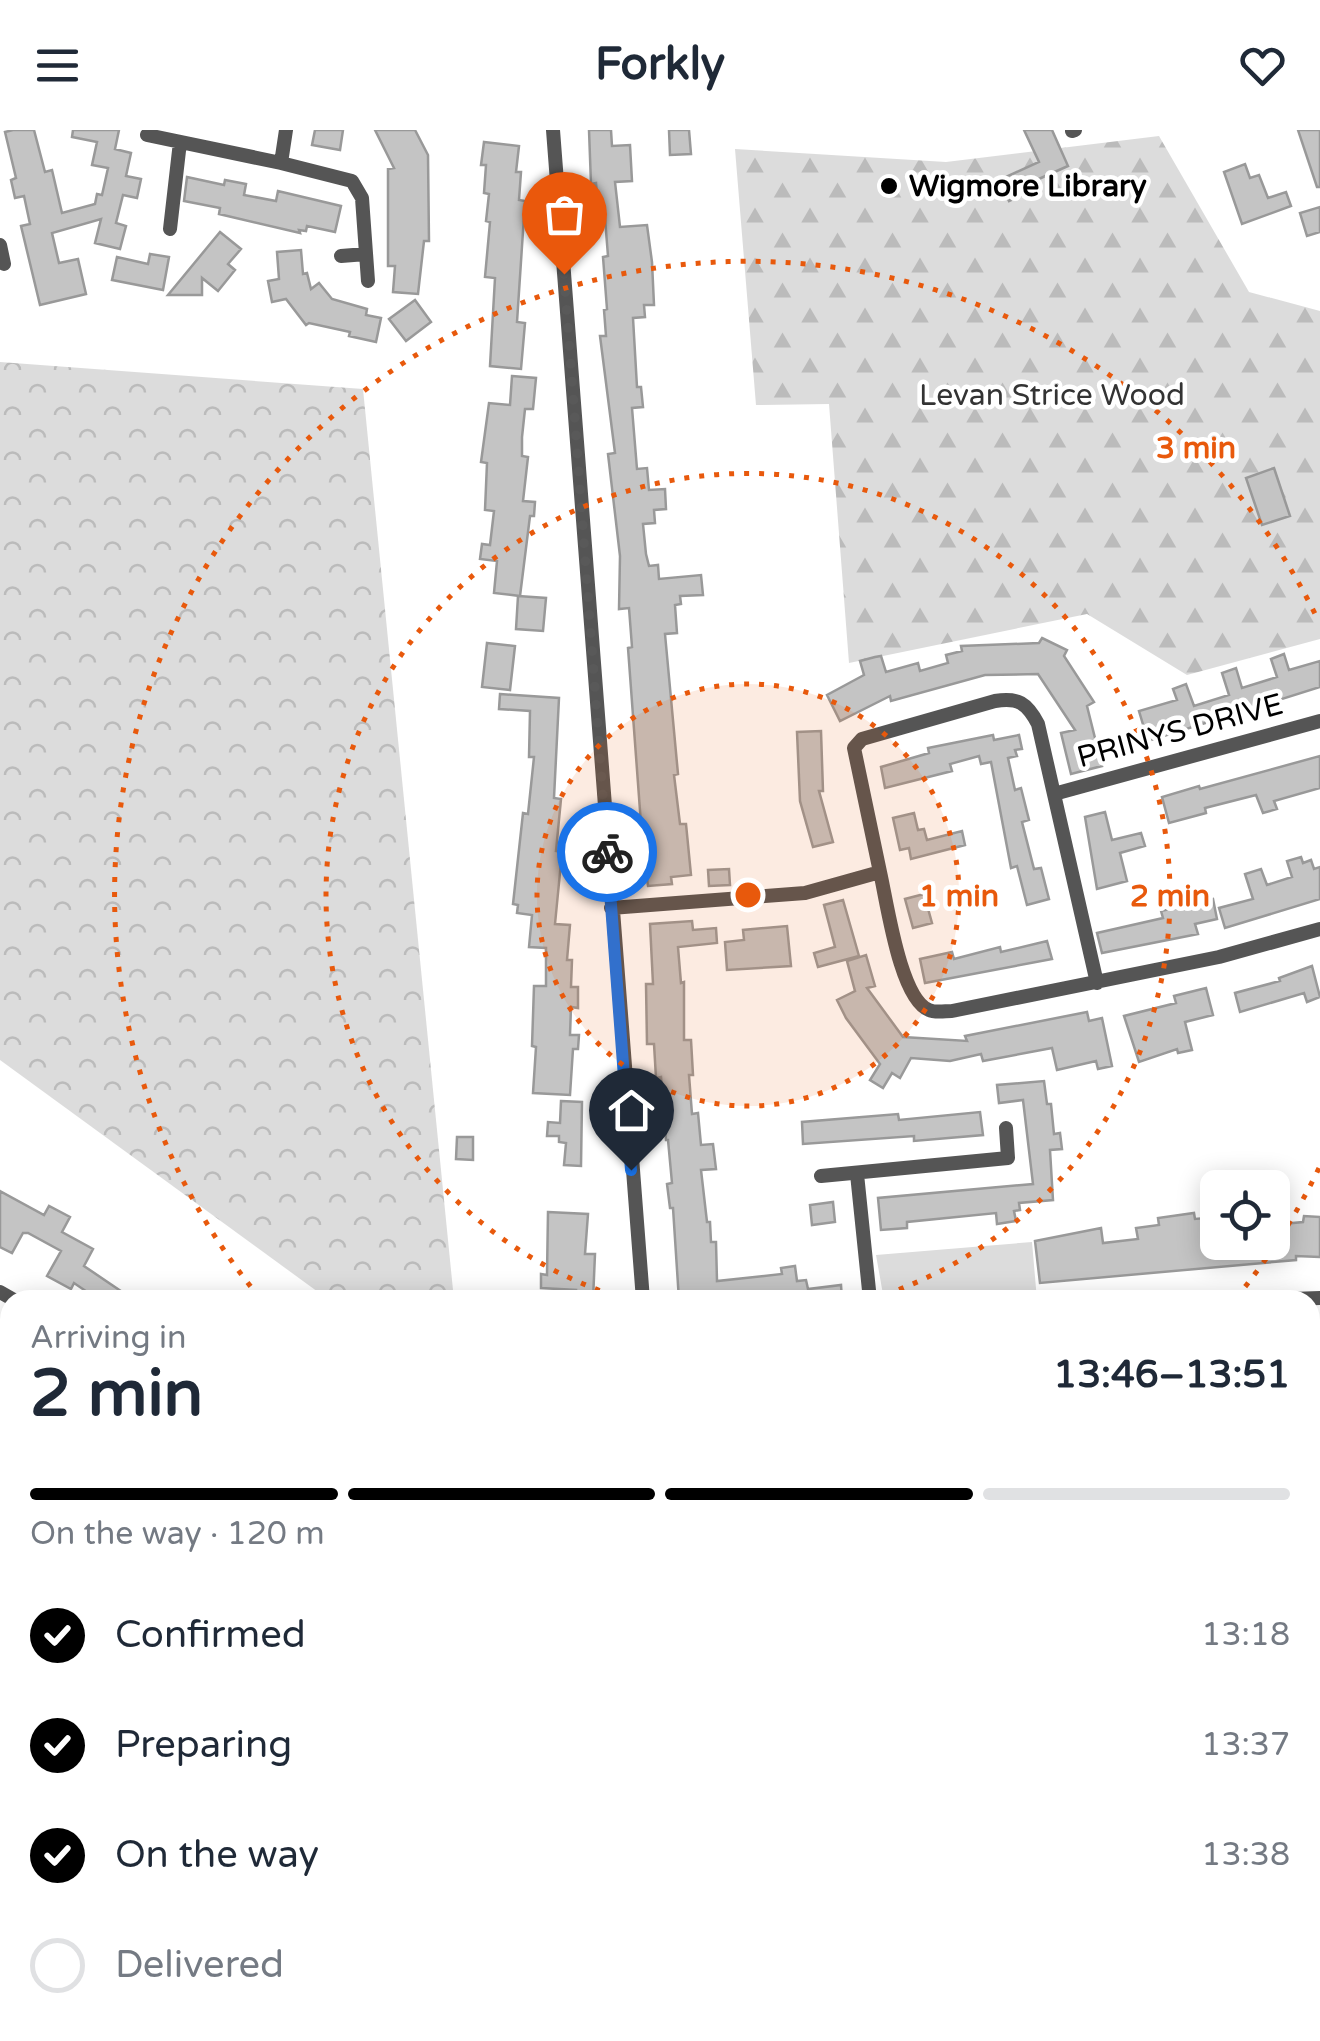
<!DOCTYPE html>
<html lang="en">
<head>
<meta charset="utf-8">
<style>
  :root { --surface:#fff; --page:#f2f2f3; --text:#1f2937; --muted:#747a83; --line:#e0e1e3; --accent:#000 }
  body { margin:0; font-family:"Varela Round",sans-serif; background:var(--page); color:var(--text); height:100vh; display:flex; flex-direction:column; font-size:38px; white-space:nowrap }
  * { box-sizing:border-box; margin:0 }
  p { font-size:32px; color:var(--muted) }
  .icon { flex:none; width:55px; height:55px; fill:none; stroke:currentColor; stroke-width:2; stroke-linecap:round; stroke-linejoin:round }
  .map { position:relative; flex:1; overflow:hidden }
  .sheet { position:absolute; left:0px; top:1160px; width:1320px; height:752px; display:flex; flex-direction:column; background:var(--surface); border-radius:30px 30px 0 0; box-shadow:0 5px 25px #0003 }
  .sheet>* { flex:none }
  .controls { position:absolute; left:1200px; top:1040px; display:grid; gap:20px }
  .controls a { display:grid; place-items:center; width:90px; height:90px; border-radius:15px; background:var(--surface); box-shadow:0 5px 25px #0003; font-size:50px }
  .pin { position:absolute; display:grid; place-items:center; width:85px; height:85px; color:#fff; margin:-102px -42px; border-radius:50% 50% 50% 0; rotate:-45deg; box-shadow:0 0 10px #0007 }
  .pin .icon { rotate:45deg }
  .courier { position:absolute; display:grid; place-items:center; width:100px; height:100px; margin:-50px; border:8px solid #1a73e8; border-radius:50%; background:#fff; color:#222; box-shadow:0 2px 12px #0007 }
  .head em { font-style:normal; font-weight:800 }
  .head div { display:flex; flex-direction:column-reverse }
  .head { display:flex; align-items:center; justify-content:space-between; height:170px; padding:0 30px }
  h1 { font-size:65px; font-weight:800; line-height:75px }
  .bar { display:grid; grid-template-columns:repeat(4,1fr); gap:15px 10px; align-content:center; height:120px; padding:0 30px }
  .bar i { height:12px; border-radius:8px; background:var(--line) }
  .bar .on { background:var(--accent) }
  .bar p { grid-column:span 4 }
  ol { padding:0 30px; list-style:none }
  li { display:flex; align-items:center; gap:30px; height:110px }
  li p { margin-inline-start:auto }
  li .icon { padding:10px; border-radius:50%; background:var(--accent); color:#fff; stroke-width:4 }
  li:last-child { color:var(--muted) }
  li i { width:55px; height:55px; border:5px solid var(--line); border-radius:50% }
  header { display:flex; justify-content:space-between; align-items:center; height:130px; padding:0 30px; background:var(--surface); font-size:45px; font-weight:800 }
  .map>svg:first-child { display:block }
  .grass { fill:#dcdcdc }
  .forest { fill:url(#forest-firs) }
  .park { fill:url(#park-crowns) }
  .building { fill:#c4c4c4; stroke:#999; stroke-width:2.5 }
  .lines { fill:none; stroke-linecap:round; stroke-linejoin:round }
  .primary-casing { stroke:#dbdbdb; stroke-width:26 }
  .minor { stroke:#555; stroke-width:14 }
  .tertiary { stroke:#555; stroke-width:18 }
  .primary { stroke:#000; stroke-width:22 }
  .done { stroke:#595959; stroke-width:10; stroke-dasharray:0 18 }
  .route { stroke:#1a73e8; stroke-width:12 }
  .ring { fill:none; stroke:#e8590c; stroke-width:5; stroke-dasharray:5 10 }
  .poi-dot { fill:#000; stroke:#fff; stroke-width:4 }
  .labels { text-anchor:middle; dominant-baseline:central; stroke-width:9; stroke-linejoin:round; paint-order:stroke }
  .poi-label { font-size:30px; font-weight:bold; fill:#000; stroke:#fff; text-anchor:start }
  .park-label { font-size:30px; fill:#333; stroke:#fff }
  .street-label { font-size:30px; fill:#000; stroke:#fff }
  .centre { fill:#e8590c; stroke:#fff; stroke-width:5 }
  .ring-label { font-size:30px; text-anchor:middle; font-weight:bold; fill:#e8590c; stroke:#fff; stroke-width:9; stroke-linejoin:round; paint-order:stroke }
</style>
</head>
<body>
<header><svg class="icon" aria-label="menu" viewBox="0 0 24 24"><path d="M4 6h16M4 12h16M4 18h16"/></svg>Forkly<svg class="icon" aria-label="heart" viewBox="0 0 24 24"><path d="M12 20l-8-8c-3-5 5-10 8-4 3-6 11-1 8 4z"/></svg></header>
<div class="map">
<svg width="1320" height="1911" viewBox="0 0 1320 1911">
  <defs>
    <pattern id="forest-firs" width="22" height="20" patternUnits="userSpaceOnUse" patternTransform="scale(2.5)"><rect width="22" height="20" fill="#dcdcdc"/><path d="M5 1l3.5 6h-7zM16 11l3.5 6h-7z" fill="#bbb"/></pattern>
    <pattern id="park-crowns" width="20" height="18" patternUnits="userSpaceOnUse" patternTransform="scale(2.5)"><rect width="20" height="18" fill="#dcdcdc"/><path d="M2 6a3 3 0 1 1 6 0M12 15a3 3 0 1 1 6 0" fill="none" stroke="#bbb"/></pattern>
  </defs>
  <rect width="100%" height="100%" fill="#fff"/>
  <path class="grass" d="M1032,1112l5,58h-153l-8,-45z
    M1310,1622l10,4v167l-10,-3z
    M1118,1903h152l-3,8h-137z"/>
  <path class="forest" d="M1159,6l90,156 71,19v328l-133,36 -100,-61 -238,49 -20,-259 -73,1 -21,-256 211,13z"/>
  <path class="park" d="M0,232l363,27 91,911h-125l-329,-240z"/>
  <path class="building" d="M13,0h21l11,42 7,-2 10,43 33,-9 2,-10 5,1 6,-27 -16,-3 5,-23 -25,-5 1,-7h46l-4,19 16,4 -5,23 15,3 -4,19 -14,-3 -7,28 10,3 -6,23 -25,-6 6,-24 -49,14 7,30 19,-4 8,35 -46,11 -19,-79 9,-2 -6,-28 -9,2 -4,-18 5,-2 -11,-46z
    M315,0h28l-3,20 -28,-5z
    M375,0h40l13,25 1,86h-5l-6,53 -25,-2 2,-26h-7v-97l6,-1z
    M589,0h22l1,16 18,-1 2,36 -17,1 5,45 27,-2 5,37 2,43h-10l1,12 -12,1 4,69h4l2,20 -11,1 5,61 10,-1 2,22 16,-1 1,20 -12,1 1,13 -12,1 3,30 3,12 9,-1 1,14 42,-4 2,20 -23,1 1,8 -6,1 2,28 -12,1 13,140 -4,1 6,49h6l5,51 -20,2 1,7 -24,2 -5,-35 -15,-203 4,-1 -3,-39 -10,1 1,-53 -12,-102 7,-1 -15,-117h6l-2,-26 3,-1 -4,-52 5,-1 -3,-38h-6l-3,-35 -5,1z
    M669,0h20l2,24 -21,1z
    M1024,0h28l16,36 -45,20 3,7 -17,8 -10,-21 40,-18z
    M1298,0h22v57h-3z
    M484,12l35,4 -3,26h5l-2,28 6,1 -8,121 8,1 -4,46 -31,-3 5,-88 -10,-1 5,-55 -4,-1 3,-27 -5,-1 2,-28h-5z
    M1245,34l5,14 9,-3 9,23 18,-6 5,14 -49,18 -18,-52z
    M187,47l37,8 1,-5 21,4 -2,11 32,6 2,-10 63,15 -6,26 -28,-6 -1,5 -7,-1 1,3 -81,-19 1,-6 -36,-7z
    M1320,77v25l-13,4 -7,-23z
    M220,102l21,17 -13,15 7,6 -17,21 -16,-13v17h-34z
    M301,120l2,24 4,-1 4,16 8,-6 13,16 35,10 -1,6 15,3 -5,24 -27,-6 1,-4 -41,-9 -3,2 -20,-26 -14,3 -4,-21 11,-2 -2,-27z
    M150,124l19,3 -6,33 -51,-10 5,-23 31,7z
    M415,170l16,22 -25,19 -17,-22z
    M512,246l24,2 -3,31h-8l-3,28v19l6,1 -5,44 12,1 -1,14h-4l-10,80 -26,-3 3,-32 -17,-2 2,-15 8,1 4,-34 -9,-1 2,-47 -6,-1 8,-59 21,2z
    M1274,338l16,48 -28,9 -16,-47z
    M518,466l28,2 -3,33 -27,-2z
    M1042,508l25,12 -3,6 30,46 -7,4 15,60 -31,8 -10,-41 14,-3 -37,-56 -53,1 -94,26 -1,-5 -50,25 -13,-26 37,-20 -4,-14 15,-4 6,-1 5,16 32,-9 2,8 28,-8 -2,-8 16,-4 -1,-5 78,-3z
    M487,513l28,3 -5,44 -28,-3z
    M1284,524l5,16 31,-9v26l-172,54 -9,-30 38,-11 -4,-11 13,-5 8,22 35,-11 -7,-22 14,-5 6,20 35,-11 -6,-18z
    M500,564l59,4 -5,100 7,1 -5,52 6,1 -7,72 15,1 -3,35h5l-1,27h7v21l-7,-1 -1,28h9l-1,14h-5l-3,46 -37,-2 3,-46 -4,-1 2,-60h12v-38l-17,-1 3,-32 -15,-2 1,-8 -5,-1 10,-91 5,1 6,-57h-5l1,-46 -31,-2z
    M821,601l2,60h-4l14,51 -20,5 -13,-46 -3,-69z
    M993,605l1,5 25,-5 3,14 -7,1 2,6 -9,2 7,32 6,-2 8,32 -7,2 12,47 7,-1 8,31 -22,6 -10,-39 -6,2 -20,-106 -10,2 -2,-8 -29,8 2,7 -67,17 -4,-21 48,-14 -1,-5z
    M1320,626v32l-46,13 3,8 -14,4 -7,-18 -51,13 1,5 -37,10 -7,-26 37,-11 1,3z
    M1105,682l7,28 29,-7 4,13 -25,7 7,28 -30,8 -12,-72z
    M914,683l4,17 6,-1 3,11 35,-9 3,14 -54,14 -2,-11 -9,2 -7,-32z
    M1301,727l2,6 8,-3 3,9 6,-2v32l-95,29 -6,-20 34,-9 -8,-25 16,-5 6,16 25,-8 -5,-16z
    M729,739l1,16 -21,1 -1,-16z
    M924,764l8,29 -19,5 -8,-29z
    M1213,769l4,20 -22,5 3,10 -96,19 -5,-20 66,-15 -2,-7z
    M843,770l16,56 -41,11 -4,-14 21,-6 -11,-42z
    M692,791l1,9 23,-2 1,15 -39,4 3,36 3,-1v58h7l2,35h-4l3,39 6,-1 3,32 12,-1 3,25 -15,1 6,52h3l1,20h5l1,39 65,-7 -1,-6 14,-2 2,15 9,-1 2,9 33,-4 1,15h-163l-6,-92h-3l-3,-24 5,-1 -4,-43h-2l-5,-63 -5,1 -2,-34h-7l-1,-60h7l-3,-60z
    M787,796l4,40 -64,4 -2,-28 19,-2 -1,-10z
    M1047,811l5,18 -127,24 -5,-24 32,-7 2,7 46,-12 1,5z
    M866,825l9,31 -8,2 36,49 64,4 -2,-5 122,-24 2,9 13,-3 10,48 -14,3 -2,-8 -39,9 -5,-22 -69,13 -2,-7 -31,7 -39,-3 -11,20 -8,-5 -9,15 -13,-8 10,-16 -34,-46 -9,-18 18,-9 -8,-30z
    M1312,836l8,31 -13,5 -3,-9 -64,19 -5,-19 45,-12 -1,-3z
    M1206,858l7,27 -28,7 7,28 -14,3 -1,-4 -38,13 -15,-46 52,-13 -2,-7z
    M1044,951l3,23h4l3,30 6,-1 2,16 -12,1 3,50 -34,3 1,7 -6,1 2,10 -19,3 -1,-11 -89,9v6l-26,2 -3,-32 155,-14 -10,-84 -24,3 -2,-18z
    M561,971l21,1 -1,64 -17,-1 2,-22 -7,-1v-6h-12l1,-14 12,1z
    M980,982l3,23 -69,6v-5l-111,8 -1,-22 96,-8 1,6z
    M457,1007h16v23l-17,-1z
    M0,1061l44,24 5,-9 21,11 -8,15 31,17 -9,17 50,34h-35l-25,-17 -3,6 -24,-13 14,-25 -33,-18h-5l-11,20 -12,-6z
    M833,1072l2,20 -23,3 -2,-20z
    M548,1082l40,2 -3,40h10l-2,46h-18l1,-10 -35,-2v-14l6,1z
    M1194,1083l1,6 22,-2 1,25h54v-17l31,-3 1,-6 16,1v40l-24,-1v4l-256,23 -5,-42 66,-13 2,15 35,-4 -2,-11 23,-3 -1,-7z"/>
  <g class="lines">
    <defs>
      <path id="primary" d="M0,1398l10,22
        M0,1481l10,-25
        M0,1539l10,6
        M449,1902l10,9
        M498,1902l10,9"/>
    </defs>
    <use href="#primary" class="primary-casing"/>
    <path class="minor" d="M553,0l90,1170
      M1072,1l3,-1
      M147,5l134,28 71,18 10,17 6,83
      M281,33l5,-33
      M170,99l10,-87
      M0,115l4,19
      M341,126l25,-2
      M1054,664l266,-73
      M880,742l-26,-124 8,-9 133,-38c23,-4 32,2 43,23l59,259
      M611,778l194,-15 75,-21c7,30 20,127 49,138 6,3 16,1 23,1l267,-54 101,-28
      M857,1044l13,126
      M821,1046l187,-18 -2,-30
      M0,1162l14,8
      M1263,1170l57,-2
      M0,1809l10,10
      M140,1902l12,9
      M243,1911l8,-9"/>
    <path class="tertiary" d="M0,1339l10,-4
      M5,1405l5,-26
      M825,1902l9,9"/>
    <use href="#primary" class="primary"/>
  </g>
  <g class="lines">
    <path class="done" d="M564,144l43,578"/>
    <path class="route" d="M607,722l24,318"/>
  </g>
  <circle cx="748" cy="765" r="211" fill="#e8590c" fill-opacity=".12"/>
  <g class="ring">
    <circle cx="748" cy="765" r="211"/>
    <path d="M628 1170A422 422 0 1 1 868 1170"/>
    <path d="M1319 1038A633 633 0 0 1 1236 1168M260 1168A633 633 0 1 1 1319 492"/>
  </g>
  <circle class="poi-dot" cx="889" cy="56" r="10"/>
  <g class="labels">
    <g class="poi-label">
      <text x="909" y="56">Wigmore Library</text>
    </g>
    <g class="park-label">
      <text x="1052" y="265">Levan Strice Wood</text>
    </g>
    <g class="street-label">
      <text transform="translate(1180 601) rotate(-15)">PRINYS DRIVE</text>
    </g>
  </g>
  <circle cx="748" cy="765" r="15" class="centre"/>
  <g class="ring-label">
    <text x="1196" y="328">3 min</text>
    <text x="959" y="776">1 min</text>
    <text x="1170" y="776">2 min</text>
  </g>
</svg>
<div class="controls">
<a><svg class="icon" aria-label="locate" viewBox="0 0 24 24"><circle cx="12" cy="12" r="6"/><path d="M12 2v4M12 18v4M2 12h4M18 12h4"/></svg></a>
</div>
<div class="pin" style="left:564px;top:144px;background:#ea580c"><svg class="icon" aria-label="bag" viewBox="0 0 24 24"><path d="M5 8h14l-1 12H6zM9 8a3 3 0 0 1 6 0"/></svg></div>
<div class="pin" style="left:631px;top:1040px;background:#1f2937"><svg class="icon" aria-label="home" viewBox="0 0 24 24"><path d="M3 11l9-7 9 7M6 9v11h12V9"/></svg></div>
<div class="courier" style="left:607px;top:722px"><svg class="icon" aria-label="bike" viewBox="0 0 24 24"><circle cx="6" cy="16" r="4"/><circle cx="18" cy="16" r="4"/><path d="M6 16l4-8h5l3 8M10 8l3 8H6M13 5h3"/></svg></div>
<section class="sheet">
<div class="head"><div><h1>2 min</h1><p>Arriving in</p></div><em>13:46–13:51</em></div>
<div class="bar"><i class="on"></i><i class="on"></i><i class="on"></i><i></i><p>On the way · 120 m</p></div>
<ol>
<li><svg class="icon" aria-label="check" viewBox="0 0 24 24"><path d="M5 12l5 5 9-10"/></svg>Confirmed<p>13:18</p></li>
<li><svg class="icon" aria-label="check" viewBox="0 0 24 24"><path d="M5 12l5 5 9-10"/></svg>Preparing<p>13:37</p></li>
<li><svg class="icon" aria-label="check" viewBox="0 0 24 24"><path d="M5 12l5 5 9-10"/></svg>On the way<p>13:38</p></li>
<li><i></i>Delivered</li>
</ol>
</section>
</div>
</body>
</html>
